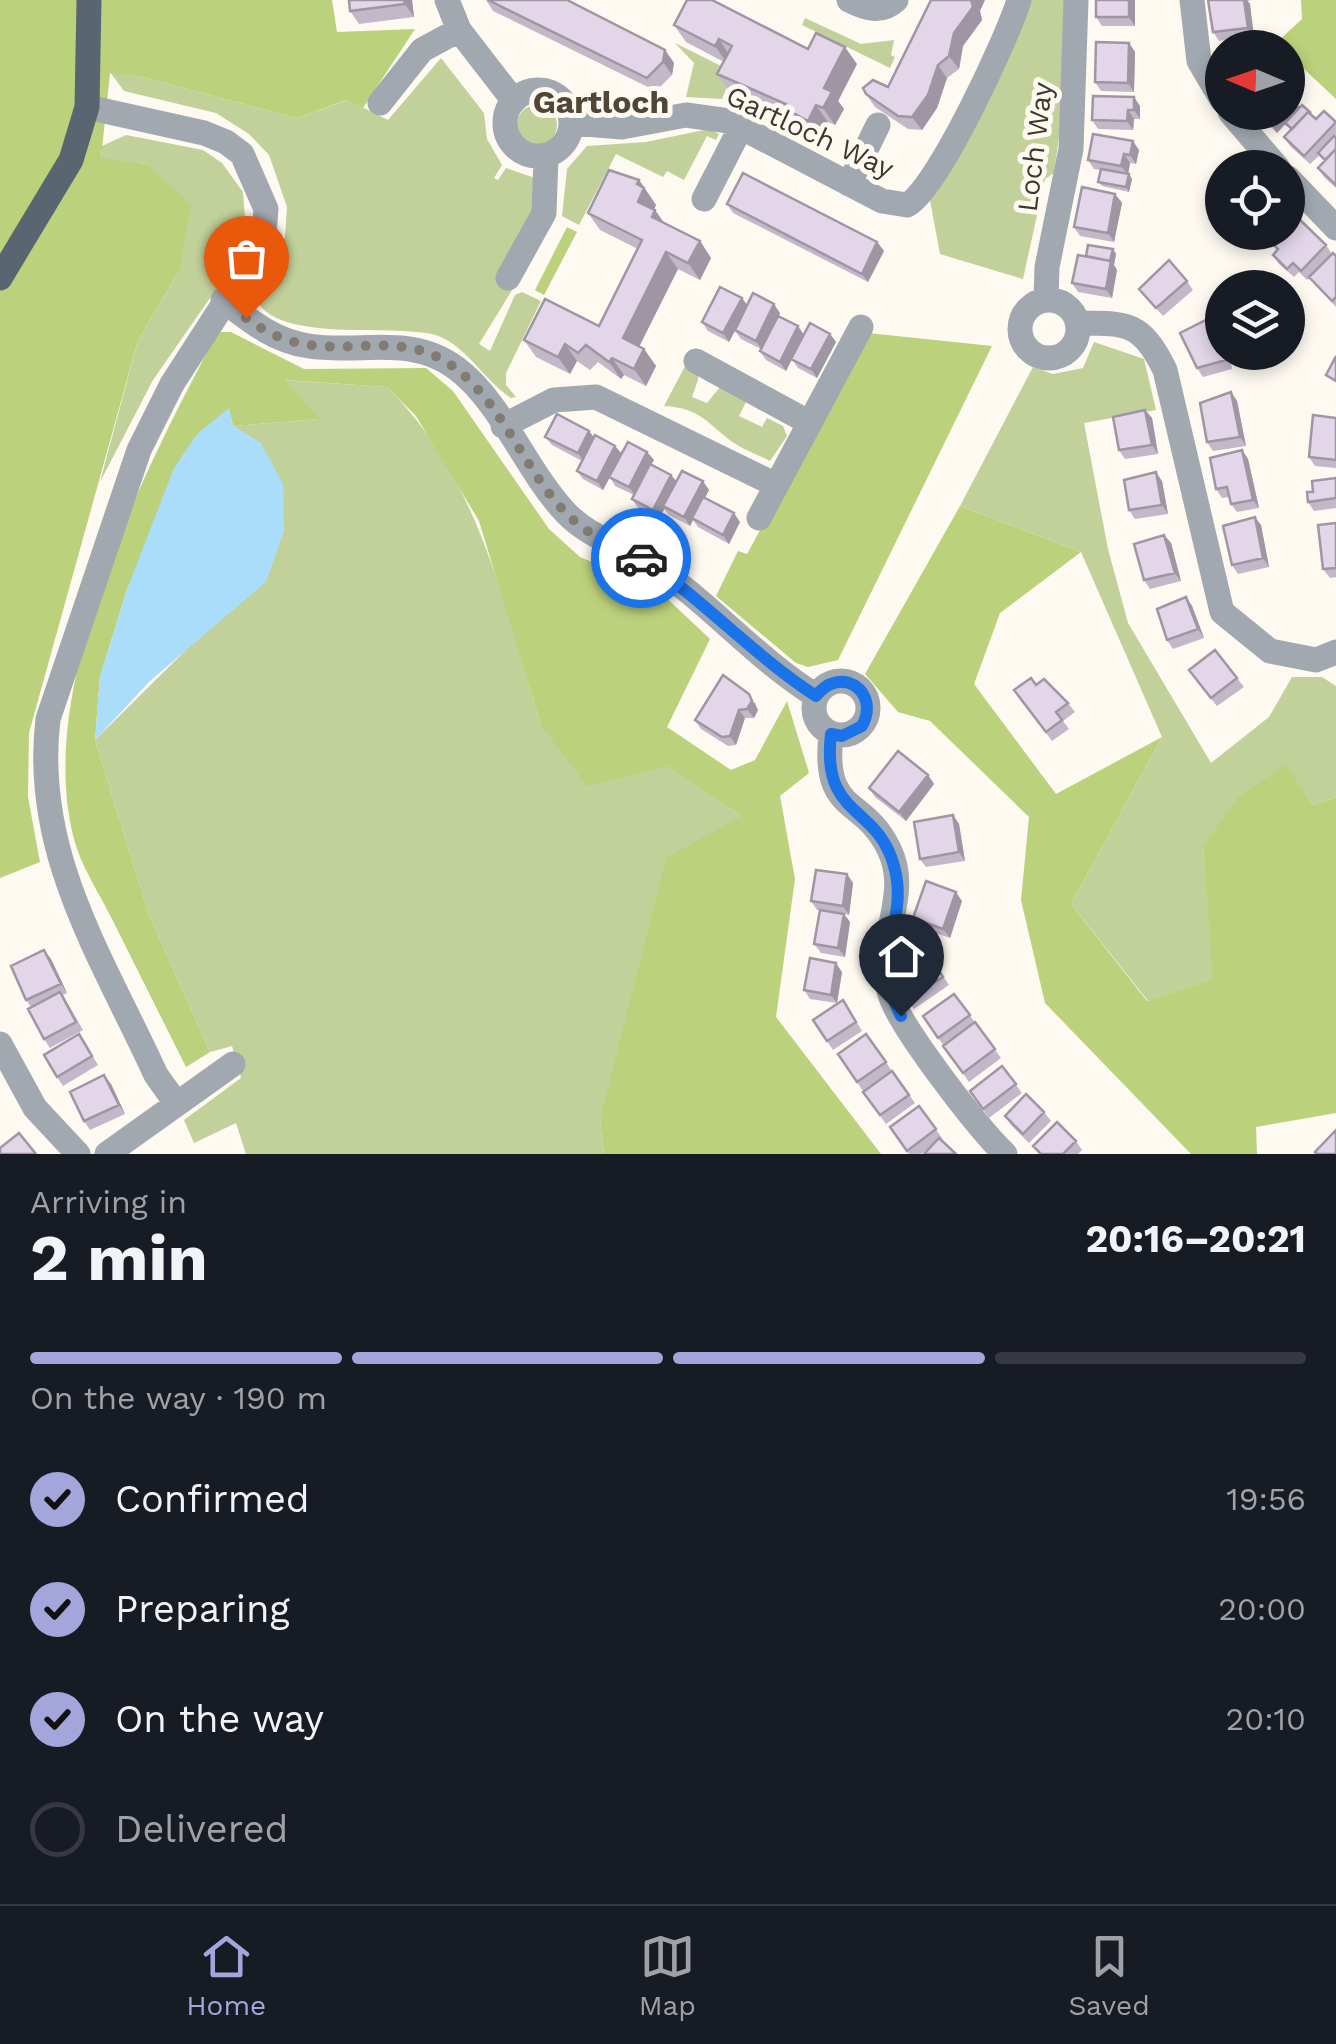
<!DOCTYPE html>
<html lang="en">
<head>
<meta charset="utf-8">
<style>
  :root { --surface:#171b24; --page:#20242c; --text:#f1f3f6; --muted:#9ea1a6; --line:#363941; --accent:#a4a5db }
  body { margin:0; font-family:"Work Sans",sans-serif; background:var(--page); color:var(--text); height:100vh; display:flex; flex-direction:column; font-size:38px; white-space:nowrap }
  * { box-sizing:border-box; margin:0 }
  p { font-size:32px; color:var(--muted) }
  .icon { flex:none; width:55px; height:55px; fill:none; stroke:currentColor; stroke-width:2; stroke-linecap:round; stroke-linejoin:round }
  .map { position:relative; height:1154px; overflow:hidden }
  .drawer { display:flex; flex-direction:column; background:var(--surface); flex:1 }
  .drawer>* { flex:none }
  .needle { width:65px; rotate:272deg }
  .fabs { position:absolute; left:1205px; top:30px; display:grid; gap:20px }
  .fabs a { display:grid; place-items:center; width:100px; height:100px; border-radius:50%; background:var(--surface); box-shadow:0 5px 15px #0003; font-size:50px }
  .pin { position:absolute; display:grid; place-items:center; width:85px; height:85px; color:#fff; margin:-102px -42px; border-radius:50% 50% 50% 0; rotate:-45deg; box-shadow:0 0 10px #0007 }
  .pin .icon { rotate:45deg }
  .courier { position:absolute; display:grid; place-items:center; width:100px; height:100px; margin:-50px; border:8px solid #1a73e8; border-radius:50%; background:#fff; color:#222; box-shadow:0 2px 12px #0007 }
  .summary em { font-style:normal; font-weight:700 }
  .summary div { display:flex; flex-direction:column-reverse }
  .summary { display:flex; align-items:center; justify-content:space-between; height:170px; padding:0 30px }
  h1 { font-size:65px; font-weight:700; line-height:75px }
  .bar { display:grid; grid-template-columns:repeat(4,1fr); gap:15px 10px; align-content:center; height:120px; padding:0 30px }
  .bar i { height:12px; border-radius:8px; background:var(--line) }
  .bar .on { background:var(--accent) }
  .bar p { grid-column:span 4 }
  ol { padding:0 30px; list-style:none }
  li { display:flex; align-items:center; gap:30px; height:110px }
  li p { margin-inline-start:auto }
  li .icon { padding:10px; border-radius:50%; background:var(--accent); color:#111; stroke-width:4 }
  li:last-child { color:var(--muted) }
  li i { width:55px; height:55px; border:5px solid var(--line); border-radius:50% }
  .tabs { display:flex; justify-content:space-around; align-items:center; height:140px; border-top:2px solid var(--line); background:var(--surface); font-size:28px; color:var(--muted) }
  .tabs a { display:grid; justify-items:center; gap:5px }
  .tabs .on { color:var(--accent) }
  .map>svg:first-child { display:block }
  .green { fill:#c2d09a }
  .forest { fill:#bcd17b }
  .water { fill:#a9ddfa }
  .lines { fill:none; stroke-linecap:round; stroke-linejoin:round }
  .minor { stroke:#a1a8af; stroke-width:25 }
  .major { stroke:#596672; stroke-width:25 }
  .wall { fill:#c3b8c8 }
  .shaded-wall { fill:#9f96a3 }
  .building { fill:#e3d6e9; stroke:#9f96a3; stroke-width:2.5 }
  .done { stroke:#807c74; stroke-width:10; stroke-dasharray:0 18 }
  .route { stroke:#1a73e8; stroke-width:12 }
  .labels { text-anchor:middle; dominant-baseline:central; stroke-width:10; stroke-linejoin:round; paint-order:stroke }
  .street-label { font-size:28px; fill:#3c3830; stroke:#fef9f1 }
  .quarter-label { font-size:32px; font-weight:bold; fill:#4f4635; stroke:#fef9f1 }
</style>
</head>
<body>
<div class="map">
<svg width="1336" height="1154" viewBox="0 0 1336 1154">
  <rect width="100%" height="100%" fill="#fef9f1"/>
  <path class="green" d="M1029,0h36v93l-11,80 -9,6 -22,100 -83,-25 -10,-54z
    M805,18l56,26 33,-4 -3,15 4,2 -5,11 -88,-43z
    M675,43l58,29 -11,27 -36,-2 8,-34z
    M441,58l43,55 3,26 15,26 -8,13 4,2 8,-12 29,10 5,12 -26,97 -35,57 11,7 25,-56 7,-3 19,9 -35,72v12l10,12 -5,1c-26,-17 -42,-48 -70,-61 -37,-17 -178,12 -187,-46l31,-54 2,-30 -18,-52 -20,-21 -33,-21 -92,-22 -14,-19 28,4 159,42 51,-18 40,20z
    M517 125a20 20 0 1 1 40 0a20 20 0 1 1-40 0Z
    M709,129l10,5 -3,6 -9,-4 -23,44 -17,-9 -4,6 -47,-23 -37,71 -17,-9 5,-47 20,-23 59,-4z
    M126,135l77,15 19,13 21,29 3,40 -13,33 -80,115 -53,102 38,-142 41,-69 -32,-107 -46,-5 1,-13z
    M1094,342l50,17 12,51 -72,13 24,126 20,74 83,140 58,-46 23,-40h30l14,9v111l-23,8 -27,-40 -83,82 11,132 -66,22 -77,-97 91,-167 -81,-185 -121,-46 73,-139 20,7 30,-6z
    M694,349l4,2v29l-6,17 15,6 13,-16 27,13 -8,16 23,11 5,-9 16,8 4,10 -17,25c-11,-6 -26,-11 -36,-18 -26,-18 -32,-35 -70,-37z
    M283,380l104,7c92,91 117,218 154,338l127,40 74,51 -142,305 4,33h-358l-10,-31 -42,20 -10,-23 57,-42 -9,-32 -22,6 -61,-137 -54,-175 101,-100 65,-196 -28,-18 86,-7z"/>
  <path class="forest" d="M0,0h332l5,32 78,-3 -52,79 -16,-8 -50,18 -159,-42 -28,-3 -9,85 46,6 44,41 -12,66 -41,69 -109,393 -1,64 12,65 -40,16z
    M1301,0h35v99l-48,-45v-6l-12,-5 26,-24z
    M567,227l10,5 -33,63 -9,-5z
    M218,332h13l73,37 122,-1 27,23 96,138 31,28 77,32 53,50 -43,88 64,43 24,-10 32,-59 22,72 -29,23 15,83 -19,138 105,137h-277l-4,-33 66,-263 76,-42 -74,-50 -81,20 -46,-61 -62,-204 -63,-105 -29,-29 -102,-7 35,39 -87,7 -4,-17 -102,180 -27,88 -5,63 54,175 61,137 -24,15c-25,-50 -50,-100 -75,-150 -11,-22 -26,-45 -34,-68 -49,-153 69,-383 141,-517z
    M868,333l124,13 -154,314 -30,7 -12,-4 -80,-67 22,-45 9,3z
    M960,506l121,46 -81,61 -26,71 82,110 106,-57 -91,167 76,97 66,-22 -10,-132 35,-50 48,-33 27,41 23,-8v316l-80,14 1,27h-66l-146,-151 -24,-103 8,-83 -99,-96 -32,-9 -33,-38z"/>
  <path class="water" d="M229,408l4,18 28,17 22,41 1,47 -18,51 -116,99 -55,59 5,-63 27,-88 47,-121 23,-34z"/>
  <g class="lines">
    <path class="minor" d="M447,0l12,30 55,71
      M849,0c16,8 32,14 47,0
      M1192,0l7,61 23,39
      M505 123a33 33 0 1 1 66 0a33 33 0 1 1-66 0Z
      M380,103l42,-53 37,-20
      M87,107l117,26 22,9 16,12 24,55 -2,25 -10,23 -82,127 -33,66 -91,269c-16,134 54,238 108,356l20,28
      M1230,112l48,56
      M572,123l50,4 64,-12 43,6 153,80 25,4c30,-15 101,-168 112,-205
      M1288,178l48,50
      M849,184l29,-59
      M704,199l37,-72
      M508,278l36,-65 2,-57
      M223,300c27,21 51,41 86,46 51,8 102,-12 147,22 45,33 70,103 110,145 23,24 50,30 77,46 62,38 109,97 173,137
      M1046,300l1,-33 24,-118 5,-149
      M1020 329a29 29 0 1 1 58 0a29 29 0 1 1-58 0Z
      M1077,323c51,0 64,-1 88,47l57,242 48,39 46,9 20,-8
      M696,361l114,62
      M503,426l51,-26 42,-3 180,88
      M759,518l102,-191
      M814 708a27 27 0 1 1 54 0a27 27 0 1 1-54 0Z
      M831,734c-9,82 32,61 58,115 19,39 -3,74 -3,113 0,12 1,26 6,38 14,34 85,127 113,154
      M0,1044l35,64 43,46
      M107,1154l126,-90"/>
    <path class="major" d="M0,278l71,-118 16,-53 2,-107"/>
  </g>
  <path class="wall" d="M412,0l2,17 -55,7 -9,-13z
    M486,0h81l98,50 9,13 -2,12 -16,16 -163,-80z
    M1096,0h39v26h-33l-6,-9z
    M1208,0h44l-5,1 3,3 3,33 4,11h-28l9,-10 -19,3 -6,-9z
    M980,11l2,9 -19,26 -4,23 -12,9 -10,30 -15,22 -14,-1 -33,-22 -9,-13 22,-7z
    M674,25l134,24 49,15 -19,37 6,8 -9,16 -7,-3 -8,16 -24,-13 -6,-7 -61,-27 -12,-17 7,-12 -38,-20z
    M1129,43l6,9 -1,40 -33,-1 -6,-9z
    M1140,106v13h-6l-1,11 -35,-1 -6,-9z
    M1300,107l16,12 20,3v66l-12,-11 -6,-9 7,-8 -5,-5 -10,9 -20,-18 -6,-9 7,-7 -5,-7 -9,10 -21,-21h32z
    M1139,150l-3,14 -6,-1 -2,11 4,5 -3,13 -27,-6 -4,-4 3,-12 -7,-1 -6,-9z
    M639,180l17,25 -2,4 10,14 36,18 11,17 -11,22 -22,-11 -39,77 5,3 12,17 -10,20 -22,-11 -3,4 -23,-17 -8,8 -13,-9 -7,13 -34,-17 -12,-17 75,-14 39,-77 -38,-19 -12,-17z
    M1115,194l7,9 -8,39 -34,-6 -6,-9z
    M727,204l150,38 7,9 -16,31 -135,-69z
    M1269,240l57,5 6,9 4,2v51l-26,-29 -3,2 -8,-8 -5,5 -15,-13 -6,-9 4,-4z
    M1113,249l3,5 -2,11 3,5 -5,28 -34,-6 -6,-9 14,-27z
    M1187,281l6,9 -30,26 -24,-27z
    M747,306l33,7 -1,3 25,19 26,-1 6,8 -19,36 -19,-10 -6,-9 -6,12 -20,-11 -6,-9 1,-2 -20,-10 -6,-8 -6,11 -21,-11 -6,-9z
    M1217,327l5,10v15h9l5,9 -5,2 1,6 -29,8 -6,-9z
    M1231,392l6,9 9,45 -33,5 -6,-9z
    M1145,410l7,8 6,36 -33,5 -6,-9z
    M1336,418v50l-21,-2 -6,-9z
    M589,431l5,7 21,8 6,8 26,-2 7,8 -3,4 25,17 33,9 -4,8 35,24 -11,22 -31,-17 -5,-7 -3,6 -21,-11 -5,-6 -5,10 -21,-11 -6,-9 2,-4 -19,-9 -5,-9 -7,13 -20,-11 -6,-8 5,-10 -30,-16 -7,-8z
    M1242,450l6,9 11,49 -22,4 -6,-8 -2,-7 -7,1 -6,-9z
    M1336,478v30l-22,3 -6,-9 5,-10z
    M1162,481l6,33 -33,5 -6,-9z
    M1336,523v54l-6,1 -7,-9z
    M1261,525l8,42 -31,7 -6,-9z
    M1164,535l7,8 10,38 -31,8 -6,-9z
    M1186,597l6,9 12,32 -31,11 -6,-9z
    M1215,650l29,37 -27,19 -22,-27z
    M1036,685l32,18 7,9 -12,9 6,8 -17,12 -38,-51z
    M755,702l3,8 -4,8h-9l-9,27 -8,1 -27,-17 -6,-9z
    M928,775l6,9 -28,37 -31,-24 -6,-9z
    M953,815l6,9 6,37 -39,6 -6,-8z
    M847,874l6,9 -4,32 -5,-1 6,8 -5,35 -24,-4 -7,-9 6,-34h-3l-6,-9z
    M962,901l-12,37 -31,-11 -6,-9z
    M926,951l23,34 -35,24 -23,-34z
    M51,959l16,34 -4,2 20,35 -33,18 -6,-9 -13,-32 -5,-7z
    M842,972l-5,31 -27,-4 -6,-9z
    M954,994l47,64 -32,24 -46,-66z
    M843,1000l19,31 -29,19 -20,-30z
    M79,1034l19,31 -35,21 -6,-9z
    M866,1034l26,37 -29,20 -25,-37z
    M1002,1066l20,27 -33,25 -19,-27z
    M892,1071l23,32 -29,21 -23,-32z
    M111,1084l14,30 -35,16 -6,-9z
    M919,1106l23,32 -21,16h-12l-19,-27z
    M1044,1112l7,9 -22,22 -18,-18 -6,-9z
    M1076,1141l6,9 -4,4h-39l-6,-8z"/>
  <path class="shaded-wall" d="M404,0h8l2,17 -9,-13z
    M971,0h14l-5,11 2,9 -19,26 -4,23 -10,-13 5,-23z
    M1129,0h6v26l-6,-9z
    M1244,0h3l3,4 4,32 -6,-8z
    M719,39l11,17 -3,7 -12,-17z
    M1129,43l6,9 -1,40 -6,-9z
    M845,47l12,17 -19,37 6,8 -9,16 -12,-17 1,-20z
    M665,50l9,13 -2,12 -9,-13z
    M938,65l9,13 -10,30 -15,22 -10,-13z
    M1134,97l6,9v13l-6,-9z
    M1294,99l6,9 -23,25 -6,-9 11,-12h6v-6z
    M816,105l12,17 -8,16 -12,-17z
    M1128,110l6,9 -1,11 -6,-9z
    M1133,141l6,9 -3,14 -6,-9z
    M1124,154l6,9 -2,12 -7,-9z
    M1129,174l3,5 -3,13 -3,-5z
    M639,180l17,25 -6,13 -12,-16 -1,-18z
    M1115,194l7,9 -8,39 -6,-9z
    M655,210l12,17 -15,-10z
    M700,241l11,17 -11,22 -12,-17z
    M877,242l7,9 -16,31 -6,-8z
    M1113,249l3,5 -2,11 3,5 -5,28 -6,-9z
    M666,252l12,17 -43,86 -12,-17z
    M742,298l6,8 -19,36 -6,-9z
    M774,304l6,9 -18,37 -6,-9z
    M798,326l6,9 -18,36 -6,-9z
    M830,334l6,8 -19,36 -6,-9z
    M565,344l12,17 -7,13 -12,-17z
    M644,349l12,17 -10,20 -12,-17z
    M612,358l12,17 -3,4 -12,-17z
    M1231,392l6,9 9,45 -6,-9z
    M1145,410l7,8 6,36 -6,-9z
    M589,431l7,9 -12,22 -6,-9z
    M615,446l7,8 -19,36 -6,-9z
    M1242,450l6,9 11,49 -6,-8z
    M647,452l7,8 -19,36 -6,-9z
    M1156,472l6,9 6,33 -6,-9z
    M671,475l7,8 -19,36 -6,-9z
    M703,481l6,9 -19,36 -6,-9z
    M734,513l6,9 -11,22 -6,-9z
    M1255,517l6,8 8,42 -6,-9z
    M1164,535l7,8 10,38 -6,-8z
    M1186,597l6,9 12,32 -6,-9z
    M749,694l9,16 -4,8 -7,-9z
    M739,710l6,8 -9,27 -6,-9z
    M928,775l6,9 -28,37 -7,-9z
    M953,815l6,9 6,37 -6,-9z
    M847,874l6,9 -4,32 -6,-9z
    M956,892l6,9 -12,37 -7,-9z
    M844,914l6,8 -5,35 -7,-9z
    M44,950l7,9 16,34 -6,-9z
    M836,963l6,9 -5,31 -6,-8z
    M104,1075l7,9 14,30 -6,-9z"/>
  <path class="building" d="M349,0h55l1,4 -55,7z
    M488,0h79l98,50 -2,12 -16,16z
    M687,0h25l96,49 8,-16 29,14 -21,41 8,4 -9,16 -7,-3 -8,16 -24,-13 2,-4 -69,-30 15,-28 -13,-7 -4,7 -41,-21z
    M931,0h40l2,7 -19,26 -5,23 -11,9 -10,30 -16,22 -14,-1 -32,-22 -3,-6 10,-8 15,7z
    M1096,0h33v17h-33z
    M1208,0h36l4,28 -35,4z
    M1250,33l5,12 -5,2 -2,-3 -8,4h-11l-2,-5z
    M1096,42l33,1 -1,40 -33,-1z
    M1222,55v17l-6,-15z
    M1288,93l6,6 -6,7z
    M1093,96l41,1v13h-6l-1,11 -35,-1z
    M1302,105l9,8 -3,-1 -16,17 -7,-6z
    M1324,111l12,11 -32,34 -20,-19 24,-25 8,7z
    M1259,112h23l-11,12z
    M1093,134l40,7 -3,14 -6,-1 -3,12 -33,-6z
    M1334,136l2,2v11l-11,11 -7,-7z
    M1336,149v36l-18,-17z
    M1101,169l28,5 -3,13 -28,-5z
    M609,170l30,10 -2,4 7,4 -6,14 17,8 -3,7 48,24 -12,22 -22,-11 -43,86 21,11 -10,20 -22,-11 -3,4 -23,-17 -8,8 -13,-9 -7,13 -34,-17 21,-41 54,27 43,-86 -54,-27z
    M743,173l134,69 -15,32 -135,-70z
    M1082,187l33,7 -7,39 -34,-6z
    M1294,214l32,31 -25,26 -8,-8 -6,6 -14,-14 5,-6 -9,-9 7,-8h12v-11z
    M1088,245l25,4 -3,12 -24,-5z
    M1333,253l3,3v41l-4,4 -23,-24z
    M1078,255l33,6 -5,28 -34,-6z
    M1169,260l18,21 -31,27 -17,-19z
    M720,287l22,11 -19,35 -21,-11z
    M753,293l21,11 -18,37 -21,-11z
    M778,316l20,10 -18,36 -20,-11z
    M1210,318l12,21v13h6l-3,2 1,6 -29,8 -17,-35z
    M810,323l20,11 -19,35 -20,-10z
    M1336,356v25l-10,-6z
    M1231,392l9,45 -33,5 -7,-39z
    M1145,410l7,35 -33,5 -6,-33z
    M557,414l32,17 -11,22 -33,-16z
    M1313,415l23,3v42l-27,-3z
    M595,435l20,11 -18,35 -20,-10z
    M628,442l19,10 -18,35 -20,-10z
    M1242,450l11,50 -22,4 -4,-17 -11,2 -6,-31z
    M650,464l21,11 -18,35 -21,-11z
    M682,471l21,10 -19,36 -21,-11z
    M1156,472l6,33 -33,5 -5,-30z
    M1336,478v20l-28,4 -1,-10h6l-1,-11z
    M703,497l31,16 -11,22 -31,-17z
    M1255,517l8,41 -31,7 -9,-39z
    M1336,523v45l-13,1 -5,-44z
    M1164,535l11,38 -31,7 -10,-36z
    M1186,597l12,32 -31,11 -10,-31z
    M1215,650l22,28 -26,20 -22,-28z
    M723,675l26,19 3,7 -5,8 -8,1 -9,26 -8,1 -27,-17z
    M1031,678l5,7 8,-6 24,24 -12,9 6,8 -16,12 -32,-42z
    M898,751l30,24 -29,37 -30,-24z
    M953,815l6,37 -39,7 -6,-37z
    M816,870l31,4 -4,32 -32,-5z
    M926,881l30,11 -13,37 -30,-11z
    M820,910l24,4 -6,34 -24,-4z
    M44,950l17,34 -35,16 -15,-34z
    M926,951l17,26 -35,23 -17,-25z
    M810,958l26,5 -5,32 -27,-5z
    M60,992l16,30 -32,17 -16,-30z
    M954,994l16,21 -32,23 -15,-22z
    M843,1000l13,22 -29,19 -14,-21z
    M975,1022l20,27 -32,24 -20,-27z
    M79,1034l13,22 -35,21 -13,-22z
    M866,1034l20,28 -29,20 -19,-28z
    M1002,1066l14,18 -33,25 -13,-18z
    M892,1071l17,24 -29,20 -17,-23z
    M104,1075l15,30 -35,16 -14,-29z
    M1026,1094l18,18 -21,22 -18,-18z
    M919,1106l17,23 -29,22 -17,-24z
    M1057,1122l19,19 -13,13h-22l-8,-8z
    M1336,1130v24h-19l-2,-2z
    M19,1133l17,21h-36v-6z
    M939,1138l17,16h-32z"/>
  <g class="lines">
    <path class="done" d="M246,318c74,56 134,6 197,42 57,33 79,110 125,155 21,21 46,31 73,43"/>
    <path class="route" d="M641,558c62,41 112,97 175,138 24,-32 65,-5 46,30l-20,10 -11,-2c-10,85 46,69 63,132 16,56 -26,90 7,150"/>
  </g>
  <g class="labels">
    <g class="street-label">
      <text transform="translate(810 132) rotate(25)">Gartloch Way</text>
      <text transform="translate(1035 147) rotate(-83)">Loch Way</text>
    </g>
    <g class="quarter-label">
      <text x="601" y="102">Gartloch</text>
    </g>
  </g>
</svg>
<div class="fabs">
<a><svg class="needle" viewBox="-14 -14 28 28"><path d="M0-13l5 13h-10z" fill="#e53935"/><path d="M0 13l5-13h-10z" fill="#9ea1a6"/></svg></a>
<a><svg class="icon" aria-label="locate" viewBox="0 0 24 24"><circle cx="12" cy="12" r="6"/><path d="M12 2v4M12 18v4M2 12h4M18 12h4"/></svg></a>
<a><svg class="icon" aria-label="layers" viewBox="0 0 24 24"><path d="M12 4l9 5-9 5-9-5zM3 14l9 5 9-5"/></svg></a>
</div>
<div class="pin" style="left:246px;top:318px;background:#ea580c"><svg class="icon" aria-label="bag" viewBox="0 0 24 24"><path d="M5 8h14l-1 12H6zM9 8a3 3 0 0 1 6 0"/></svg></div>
<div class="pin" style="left:901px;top:1016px;background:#1f2937"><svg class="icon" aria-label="home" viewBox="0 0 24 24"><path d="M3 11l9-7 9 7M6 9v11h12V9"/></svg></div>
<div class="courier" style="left:641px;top:558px"><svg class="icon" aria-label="car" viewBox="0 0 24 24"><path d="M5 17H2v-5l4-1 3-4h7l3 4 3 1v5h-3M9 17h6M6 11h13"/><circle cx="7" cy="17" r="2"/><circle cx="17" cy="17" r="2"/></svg></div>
</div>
<section class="drawer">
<div class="summary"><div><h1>2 min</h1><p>Arriving in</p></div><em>20:16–20:21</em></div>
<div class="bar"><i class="on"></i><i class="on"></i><i class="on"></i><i></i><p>On the way · 190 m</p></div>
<ol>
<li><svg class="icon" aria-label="check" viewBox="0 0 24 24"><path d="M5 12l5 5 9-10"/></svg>Confirmed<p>19:56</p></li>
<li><svg class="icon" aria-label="check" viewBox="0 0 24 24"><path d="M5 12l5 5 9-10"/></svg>Preparing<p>20:00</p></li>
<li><svg class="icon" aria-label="check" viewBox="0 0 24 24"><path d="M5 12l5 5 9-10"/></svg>On the way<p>20:10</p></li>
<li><i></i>Delivered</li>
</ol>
</section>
<nav class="tabs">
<a class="on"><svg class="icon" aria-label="home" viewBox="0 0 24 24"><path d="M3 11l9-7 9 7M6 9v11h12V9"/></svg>Home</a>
<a><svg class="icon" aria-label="map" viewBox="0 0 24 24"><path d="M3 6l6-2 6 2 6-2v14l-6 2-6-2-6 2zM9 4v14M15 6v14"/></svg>Map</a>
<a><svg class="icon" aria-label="saved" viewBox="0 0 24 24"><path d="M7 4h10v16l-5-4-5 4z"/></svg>Saved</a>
</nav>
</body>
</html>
